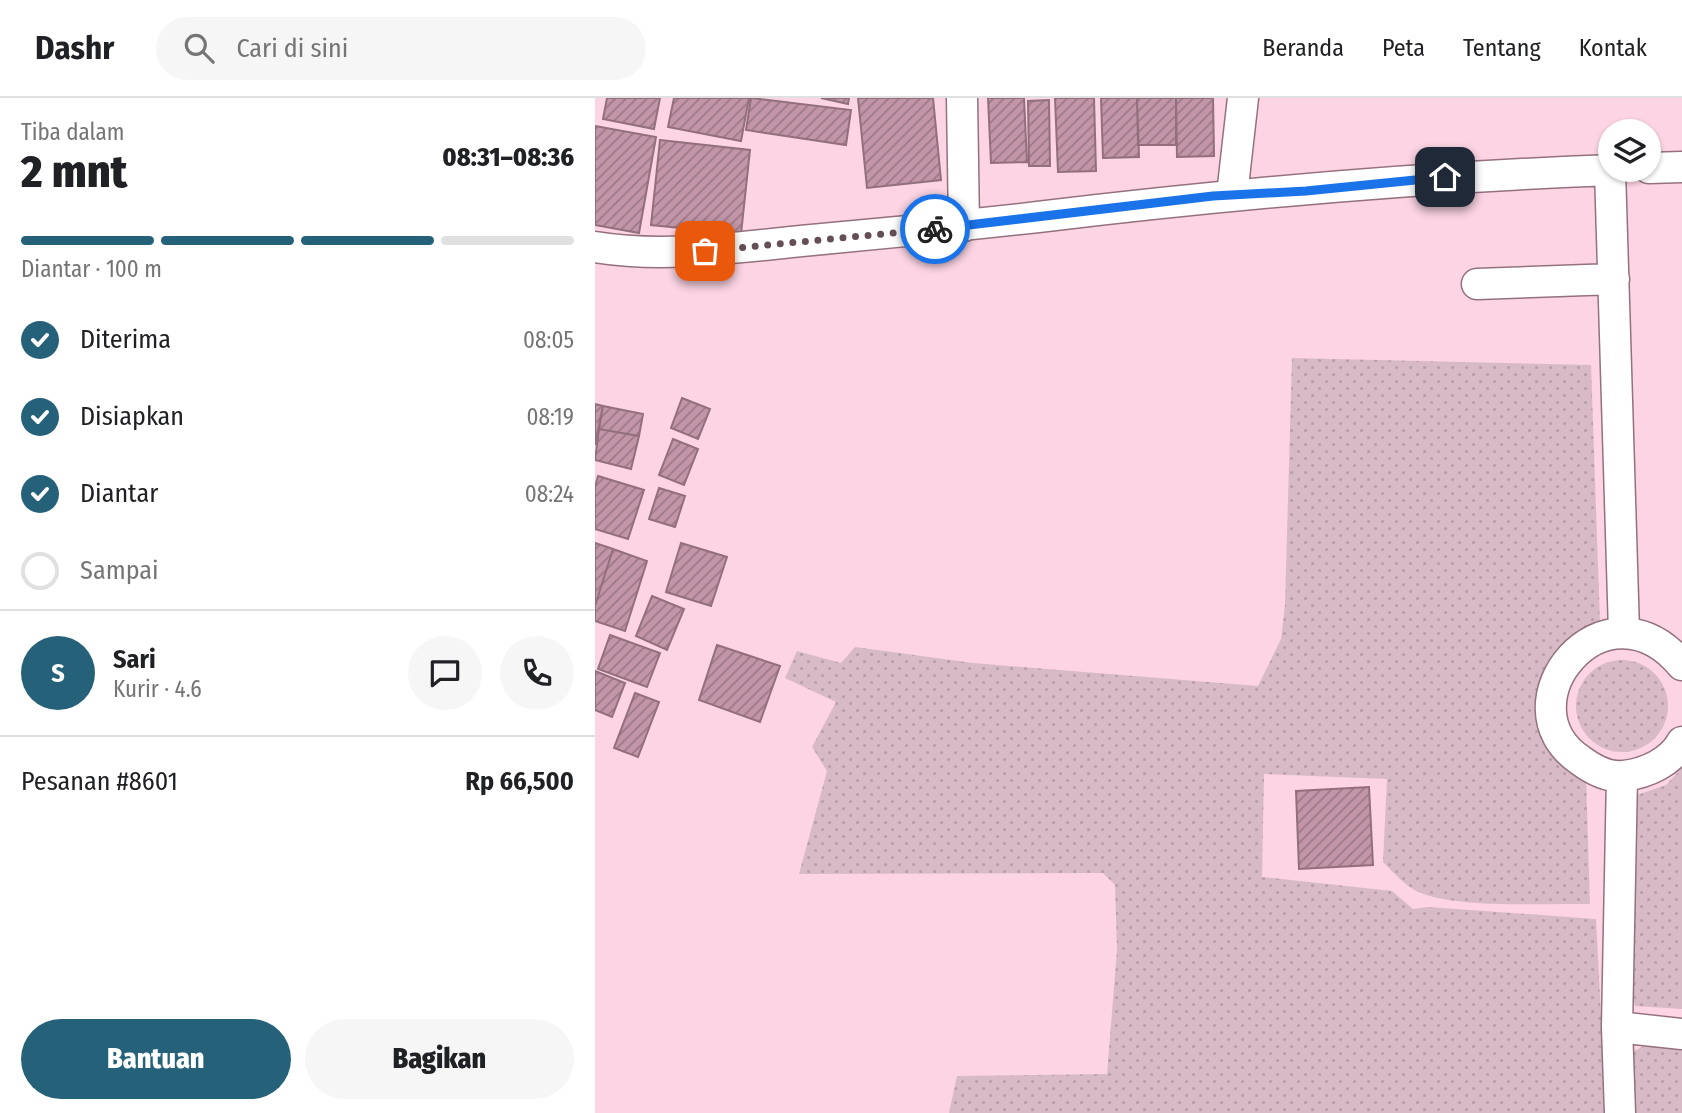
<!DOCTYPE html>
<html lang="id">
<head>
<meta charset="utf-8">
<style>
  :root { --surface:#fff; --page:#f6f6f6; --text:#202124; --muted:#757577; --line:#e0e0e0; --accent:#256179 }
  body { margin:0; font-family:"Fira Sans Condensed",sans-serif; background:var(--page); color:var(--text); height:100vh; display:flex; flex-direction:column; font-size:26px; white-space:nowrap }
  * { box-sizing:border-box; margin:0 }
  p { font-size:23px; color:var(--muted) }
  .icon { flex:none; width:38px; height:38px; fill:none; stroke:currentColor; stroke-width:2; stroke-linecap:round; stroke-linejoin:round }
  .map { position:relative; flex:1; overflow:hidden }
  .side { display:flex; flex-direction:column; background:var(--surface); width:595px }
  .side>* { flex:none }
  .controls { position:absolute; left:1003px; top:21px; display:grid; gap:14px }
  .controls a { display:grid; place-items:center; width:63px; height:63px; border-radius:50%; background:var(--surface); box-shadow:0 2px 5px #0004; font-size:35px }
  .pin { position:absolute; display:grid; place-items:center; width:60px; height:60px; color:#fff; margin:-30px; border-radius:14px; box-shadow:0 4px 10px #0006 }
  .courier { position:absolute; display:grid; place-items:center; width:70px; height:70px; margin:-35px; border:5px solid #1a73e8; border-radius:50%; background:#fff; color:#222; box-shadow:0 2px 9px #0007 }
  .headline em { font-style:normal; font-weight:800 }
  .headline div { display:flex; flex-direction:column-reverse }
  .headline { display:flex; align-items:center; justify-content:space-between; height:119px; padding:0 21px }
  h1 { font-size:46px; font-weight:800; line-height:52px }
  .bar { display:grid; grid-template-columns:repeat(4,1fr); gap:10px 7px; align-content:center; height:84px; padding:0 21px }
  .bar i { height:9px; border-radius:5px; background:var(--line) }
  .bar .on { background:var(--accent) }
  .bar p { grid-column:span 4 }
  .line { display:flex; align-items:center; gap:18px; padding:0 21px; border-top:2px solid var(--line) }
  .line div { flex:1 }
  .round { display:grid; place-items:center; flex:none; width:74px; height:74px; border-radius:37px; background:var(--page) }
  ol { padding:0 21px; list-style:none }
  li { display:flex; align-items:center; gap:21px; height:77px }
  li p { margin-inline-start:auto }
  li .icon { padding:7px; border-radius:50%; background:var(--accent); color:#fff; stroke-width:4 }
  li:last-child { color:var(--muted) }
  li i { width:38px; height:38px; border:4px solid var(--line); border-radius:50% }
  .primary-button { display:flex; gap:14px; margin-top:auto; padding:14px 21px }
  .primary-button a { flex:1; height:80px; border-radius:42px; background:var(--accent); color:#fff; font-size:28px; font-weight:800; line-height:80px; text-align:center }
  .primary-button a+a { background:var(--page); color:var(--text) }
  header { display:flex; align-items:center; gap:42px; box-sizing:border-box; height:98px; padding:0 35px; background:var(--surface); border-bottom:2px solid var(--line) }
  header strong { font-size:33px }
  nav { display:flex; gap:38px; margin-inline-start:auto; font-size:24px }
  .search { width:490px; height:63px; background:var(--page); display:flex; align-items:center; gap:18px; box-sizing:border-box; padding:0 24px; border-radius:38px; color:var(--muted); font-size:26px }
  main { display:flex; flex:1; min-height:0 }
  .map>svg:first-child { display:block }
  .green { fill:url(#green-dots) }
  .building { fill:url(#building-hatch); stroke:#936f7e; stroke-width:2 }
  .lines { fill:none; stroke-linecap:round; stroke-linejoin:round }
  .street-casing { stroke:#94717f; stroke-width:33 }
  .street { stroke:#fff; stroke-width:30 }
  .done { stroke:#654f57; stroke-width:7; stroke-dasharray:0 12.6 }
  .route { stroke:#1a73e8; stroke-width:9 }
</style>
</head>
<body>
<header>
<strong>Dashr</strong>
<div class="search"><svg class="icon" aria-label="search" viewBox="0 0 24 24"><circle cx="10" cy="10" r="6"/><path d="M15 15l6 6"/></svg>Cari di sini</div>
<nav><a>Beranda</a><a>Peta</a><a>Tentang</a><a>Kontak</a></nav>
</header>
<main>
<section class="side">
<div class="headline"><div><h1>2 mnt</h1><p>Tiba dalam</p></div><em>08:31–08:36</em></div>
<div class="bar"><i class="on"></i><i class="on"></i><i class="on"></i><i></i><p>Diantar · 100 m</p></div>
<ol>
<li><svg class="icon" aria-label="check" viewBox="0 0 24 24"><path d="M5 12l5 5 9-10"/></svg>Diterima<p>08:05</p></li>
<li><svg class="icon" aria-label="check" viewBox="0 0 24 24"><path d="M5 12l5 5 9-10"/></svg>Disiapkan<p>08:19</p></li>
<li><svg class="icon" aria-label="check" viewBox="0 0 24 24"><path d="M5 12l5 5 9-10"/></svg>Diantar<p>08:24</p></li>
<li><i></i>Sampai</li>
</ol>
<div class="line" style="height:126px"><b class="round" style="background:var(--accent);color:#fff">S</b><div><b>Sari</b><p>Kurir · 4.6</p></div><a class="round"><svg class="icon" aria-label="chat" viewBox="0 0 24 24"><path d="M4 5h16v11H9l-5 4z"/></svg></a><a class="round"><svg class="icon" aria-label="phone" viewBox="0 0 24 24"><path d="M5 4h4l2 5-3 2q2 4 5 5l2-3 5 2v4C11 20 4 13 5 4z"/></svg></a></div>
<div class="line" style="height:91px"><div>Pesanan #8601</div><b>Rp 66,500</b></div>
<div class="primary-button"><a>Bantuan</a><a>Bagikan</a></div>
</section>
<div class="map">
<svg width="1087" height="1015" viewBox="0 0 1087 1015">
  <defs>
    <pattern id="green-dots" width="8" height="8" patternUnits="userSpaceOnUse" patternTransform="scale(1.75)"><rect width="8" height="8" fill="#d7bac5"/><path d="M2 2h.1M6 6h.1" fill="none" stroke="#b89ea8" stroke-width="1.8" stroke-linecap="round"/></pattern>
    <pattern id="building-hatch" width="6" height="6" patternUnits="userSpaceOnUse" patternTransform="scale(1.75)"><rect width="6" height="6" fill="#c296a8"/><path d="M-1 1l2-2M0 6l6-6M5 7l2-2" fill="none" stroke="#9c7887"/></pattern>
  </defs>
  <rect width="100%" height="100%" fill="#fcd4e3"/>
  <path class="green" d="M697,260l299,7 9,259 -34,20 -19,18 -13,44 16,42 13,19 23,11 4,126c-46,-1 -128,5 -169,-11 -15,-6 -27,-20 -38,-31l4,-83 -123,-5 -2,103 130,14 21,18 15,-2 168,12 10,194h-657l8,-37 150,-2 10,-124 -2,-65 -12,-12 -304,1 28,-103 -15,-24 24,-45 -51,-24 12,-27 44,12 14,-16 118,16 285,23 23,-47 4,-34z
    M981 608a46 46 0 1 1 92 0a46 46 0 1 1-92 0Z
    M1087,670v241l-47,-3 -2,-8 4,-203 29,-10z
    M1087,947v68h-51l-1,-60 14,-7z"/>
  <path class="building" d="M12,0h53l-6,31 -51,-10z
    M79,0h75l-8,43 -73,-14z
    M156,0l100,12 -5,35 -100,-15z
    M226,0h28l-1,6z
    M263,0h75l8,82 -74,8z
    M393,0h36l3,64 -36,1z
    M460,0h39l2,73 -38,1z
    M506,0h36l2,59 -36,1z
    M542,0h39v47h-38z
    M581,0h37l1,58 -37,1z
    M454,2l1,66h-21l-1,-65z
    M0,28l61,11 -17,96 -44,-8z
    M65,42l90,10 -9,84 -90,-9z
    M87,300l28,11 -12,30 -27,-11z
    M0,306l8,2 -8,39z
    M8,308l40,8 -4,22 -40,-7z
    M4,331l40,7 -8,33 -36,-9z
    M78,341l25,10 -14,36 -25,-10z
    M3,378l46,14 -16,49 -33,-10v-42z
    M64,390l26,8 -10,31 -26,-8z
    M0,445l18,6 -18,57z
    M86,445l46,14 -16,49 -45,-14z
    M18,451l34,12 -22,70 -30,-10v-15z
    M57,498l32,13 -17,41 -31,-14z
    M15,537l50,18 -13,34 -49,-18z
    M122,547l63,21 -20,56 -61,-22z
    M0,573l30,12 -13,34 -17,-7z
    M40,595l24,9 -21,55 -24,-9z
    M774,689l4,78 -74,4 -3,-78z"/>
  <g class="lines">
    <defs>
      <path id="street" d="M367,0l2,128
        M1054,70l33,-1
        M1015,72l14,462
        M637,97l11,-97
        M0,149c67,11 138,1 206,-6 79,-7 158,-15 237,-24 191,-23 383,-40 575,-47
        M882,186l137,-5
        M1087,567c-78,-92 -183,40 -102,95 12,9 28,18 44,16 23,-3 47,-14 58,-34
        M1022,929l65,7
        M1025,1015l-3,-86 5,-251"/>
    </defs>
    <use href="#street" class="street-casing"/>
    <use href="#street" class="street"/>
  </g>
  <g class="lines">
    <path class="done" d="M110,153l230,-22"/>
    <path class="route" d="M340,131l278,-33 93,-5 139,-14"/>
  </g>
</svg>
<div class="controls">
<a><svg class="icon" aria-label="layers" viewBox="0 0 24 24"><path d="M12 4l9 5-9 5-9-5zM3 14l9 5 9-5"/></svg></a>
</div>
<div class="pin" style="left:110px;top:153px;background:#ea580c"><svg class="icon" aria-label="bag" viewBox="0 0 24 24"><path d="M5 8h14l-1 12H6zM9 8a3 3 0 0 1 6 0"/></svg></div>
<div class="pin" style="left:850px;top:79px;background:#1f2937"><svg class="icon" aria-label="home" viewBox="0 0 24 24"><path d="M3 11l9-7 9 7M6 9v11h12V9"/></svg></div>
<div class="courier" style="left:340px;top:131px"><svg class="icon" aria-label="bike" viewBox="0 0 24 24"><circle cx="6" cy="16" r="4"/><circle cx="18" cy="16" r="4"/><path d="M6 16l4-8h5l3 8M10 8l3 8H6M13 5h3"/></svg></div>
</div>
</main>
</body>
</html>
